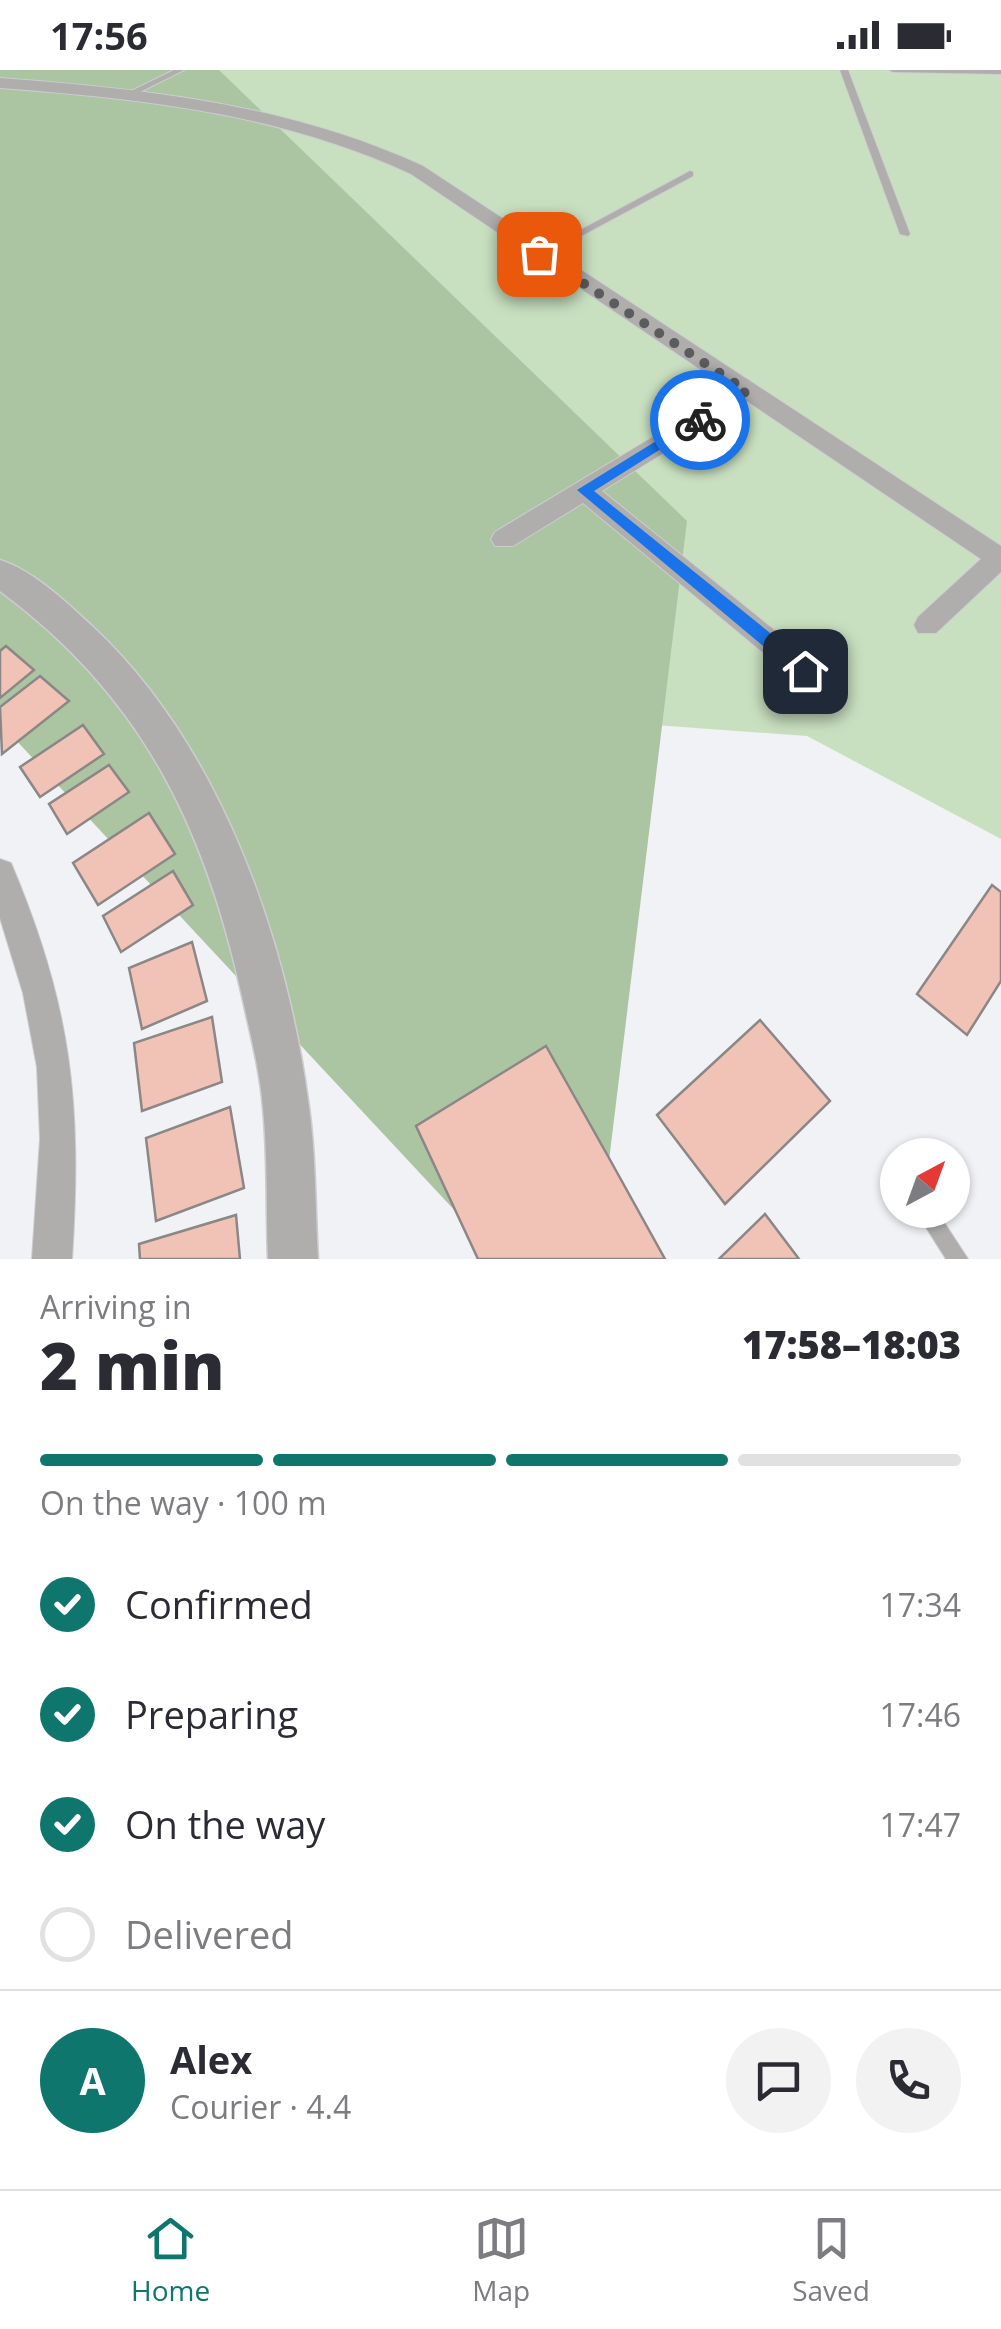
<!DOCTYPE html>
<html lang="en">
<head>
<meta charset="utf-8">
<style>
  :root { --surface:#fff; --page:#f2f2f3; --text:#2b2b33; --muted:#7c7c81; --line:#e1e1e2; --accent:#0f766e }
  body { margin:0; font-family:"Open Sans",sans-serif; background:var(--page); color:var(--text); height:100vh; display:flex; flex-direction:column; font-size:38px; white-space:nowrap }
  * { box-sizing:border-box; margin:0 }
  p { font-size:32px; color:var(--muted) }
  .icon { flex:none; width:55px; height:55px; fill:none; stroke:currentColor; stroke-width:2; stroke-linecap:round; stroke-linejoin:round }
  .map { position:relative; height:1189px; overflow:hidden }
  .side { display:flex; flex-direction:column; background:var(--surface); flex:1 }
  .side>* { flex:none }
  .needle { width:65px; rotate:41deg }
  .tools { position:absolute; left:880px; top:1068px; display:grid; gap:20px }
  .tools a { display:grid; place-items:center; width:90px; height:90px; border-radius:50%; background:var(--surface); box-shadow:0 2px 8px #0004; font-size:50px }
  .pin { position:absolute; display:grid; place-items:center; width:85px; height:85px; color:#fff; margin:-42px; border-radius:20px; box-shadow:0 5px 15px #0006 }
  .courier { position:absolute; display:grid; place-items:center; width:100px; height:100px; margin:-50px; border:8px solid #1a73e8; border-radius:50%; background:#fff; color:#222; box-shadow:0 2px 12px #0007 }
  .head em { font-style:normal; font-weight:800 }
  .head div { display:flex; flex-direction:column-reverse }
  .head { display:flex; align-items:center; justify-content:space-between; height:170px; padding:0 40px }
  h1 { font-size:65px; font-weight:800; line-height:75px }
  .bar { display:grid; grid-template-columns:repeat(4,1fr); gap:15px 10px; align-content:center; height:120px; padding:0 40px }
  .bar i { height:12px; border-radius:8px; background:var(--line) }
  .bar .selected { background:var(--accent) }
  .bar p { grid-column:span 4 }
  .line { display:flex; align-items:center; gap:25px; padding:0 40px; border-top:2px solid var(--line) }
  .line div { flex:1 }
  .round { display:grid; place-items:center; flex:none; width:105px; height:105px; border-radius:52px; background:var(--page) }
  ol { padding:0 40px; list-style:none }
  li { display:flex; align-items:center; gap:30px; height:110px }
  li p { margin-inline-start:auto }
  li .icon { padding:10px; border-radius:50%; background:var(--accent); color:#fff; stroke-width:4 }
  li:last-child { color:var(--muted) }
  li i { width:55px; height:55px; border:5px solid var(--line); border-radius:50% }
  .status { display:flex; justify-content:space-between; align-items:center; height:70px; padding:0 50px; background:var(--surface); direction:ltr }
  .status svg { height:28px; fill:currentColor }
  .menu { display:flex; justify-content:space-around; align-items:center; height:140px; border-top:2px solid var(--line); background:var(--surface); font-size:28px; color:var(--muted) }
  .menu a { display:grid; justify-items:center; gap:5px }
  .menu .selected { color:var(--accent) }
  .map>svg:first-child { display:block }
  .green { fill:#c9e0c0 }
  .forest { fill:#abc4a1 }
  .building { fill:#f1c3b7; stroke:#8a8786; stroke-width:2.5 }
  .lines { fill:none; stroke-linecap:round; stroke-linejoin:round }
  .service-casing { stroke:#cccdd0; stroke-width:2 }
  .minor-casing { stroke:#cccdd0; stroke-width:2 }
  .tertiary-casing { stroke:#cccdd0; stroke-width:3 }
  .service { fill:#afaead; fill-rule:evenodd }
  .minor { fill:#afaead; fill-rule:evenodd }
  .tertiary { fill:#afaead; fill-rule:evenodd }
  .route { fill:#1a73e8 }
  .done { stroke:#5c5c5e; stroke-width:10; stroke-dasharray:0 18 }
</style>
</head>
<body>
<div class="status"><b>17:56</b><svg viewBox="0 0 49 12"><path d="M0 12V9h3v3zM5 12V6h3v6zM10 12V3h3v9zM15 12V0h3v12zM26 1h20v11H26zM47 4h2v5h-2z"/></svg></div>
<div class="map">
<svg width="1001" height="1189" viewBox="0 0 1001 1189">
  <rect width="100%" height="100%" fill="#f1f2f5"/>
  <path class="green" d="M0,0h1001v769l-194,-103 -414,-30z"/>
  <path class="forest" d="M0,0h219l468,451 -90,738h-97l-500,-536z"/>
  <path class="building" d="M6,576l28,24 -34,28v-47z
    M40,606l29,25 -67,53 -2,-47z
    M83,655l21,29 -64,43 -20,-30z
    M109,695l20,27 -62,42 -18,-30z
    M149,743l26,41 -77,51 -25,-42z
    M173,801l20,34 -72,47 -18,-36z
    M992,815l9,7v89l-34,54 -50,-41z
    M192,872l15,59 -65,28 -13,-61z
    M212,947l10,65 -80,29 -8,-68z
    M760,950l70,81 -105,103 -68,-89z
    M546,976l63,112 56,101h-187l-62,-133z
    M230,1037l14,81 -88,33 -10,-83z
    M765,1144l34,45h-80z
    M236,1145l4,44h-100l-1,-15z"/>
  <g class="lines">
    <defs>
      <path id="service" d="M174,0h10l-50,25 -7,-2z
        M840,0h8l62,164 -2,2 -8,-2z
        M889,0h112v4l-108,-2z
        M690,101l3,1v4l-151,81 -8,-2z
        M915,1140h21l32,49h-22z"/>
      <path id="minor" d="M0,8c147,11 288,26 423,88l578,380v26l-65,61h-18l-4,-8 4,-8 63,-58 -234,-158 -145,90 213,172 4,8 -4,8 -10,4 -10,-4 -212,-176 -70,43h-18l-4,-7 4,-7 236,-142 -320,-216c-132,-61 -268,-75 -411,-86z
        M0,789l11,4c61,144 71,241 61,396h-40l8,-120 -3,-72 -14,-74 -23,-75z"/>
      <path id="tertiary" d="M0,490c34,11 66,42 92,66 126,117 193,307 216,474 8,53 7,106 10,159h-50c-2,-50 0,-101 -5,-151 -3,-38 -13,-75 -21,-112 -37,-169 -100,-300 -242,-405z"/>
    </defs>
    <use href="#service" class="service-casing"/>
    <use href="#minor" class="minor-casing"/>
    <use href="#tertiary" class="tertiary-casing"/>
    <use href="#service" class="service"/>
    <use href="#minor" class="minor"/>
    <use href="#tertiary" class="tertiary"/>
  </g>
  <path class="route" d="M695,347l12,3 -113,71 217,175v10h-12l-222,-186z"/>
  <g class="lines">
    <path class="done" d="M539,184l208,137 -47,29"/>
  </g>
</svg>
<div class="tools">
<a><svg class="needle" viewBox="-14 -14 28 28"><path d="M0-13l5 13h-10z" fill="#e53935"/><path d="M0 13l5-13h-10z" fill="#7c7c81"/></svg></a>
</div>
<div class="pin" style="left:539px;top:184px;background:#ea580c"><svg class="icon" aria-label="bag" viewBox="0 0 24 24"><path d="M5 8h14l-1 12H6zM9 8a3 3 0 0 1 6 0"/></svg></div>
<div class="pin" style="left:805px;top:601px;background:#1f2937"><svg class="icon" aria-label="home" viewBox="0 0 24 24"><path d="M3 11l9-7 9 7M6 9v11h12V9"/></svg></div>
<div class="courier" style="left:700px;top:350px"><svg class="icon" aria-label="bike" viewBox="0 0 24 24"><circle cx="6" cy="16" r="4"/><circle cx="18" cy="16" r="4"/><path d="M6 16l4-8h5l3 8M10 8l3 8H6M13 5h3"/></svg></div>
</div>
<section class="side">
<div class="head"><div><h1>2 min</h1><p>Arriving in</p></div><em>17:58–18:03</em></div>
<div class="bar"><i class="selected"></i><i class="selected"></i><i class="selected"></i><i></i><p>On the way · 100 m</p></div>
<ol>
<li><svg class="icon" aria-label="check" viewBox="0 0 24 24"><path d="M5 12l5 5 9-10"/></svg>Confirmed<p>17:34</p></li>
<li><svg class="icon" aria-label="check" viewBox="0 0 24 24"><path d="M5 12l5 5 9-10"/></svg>Preparing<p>17:46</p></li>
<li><svg class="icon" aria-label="check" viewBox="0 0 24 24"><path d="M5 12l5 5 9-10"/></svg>On the way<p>17:47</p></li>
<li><i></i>Delivered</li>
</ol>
<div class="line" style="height:180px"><b class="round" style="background:var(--accent);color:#fff">A</b><div><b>Alex</b><p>Courier · 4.4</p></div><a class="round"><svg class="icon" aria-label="chat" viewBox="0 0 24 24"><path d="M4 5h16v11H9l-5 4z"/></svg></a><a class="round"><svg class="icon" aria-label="phone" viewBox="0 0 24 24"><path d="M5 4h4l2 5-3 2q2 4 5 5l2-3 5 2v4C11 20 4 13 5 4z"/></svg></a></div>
</section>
<nav class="menu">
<a class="selected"><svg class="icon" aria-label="home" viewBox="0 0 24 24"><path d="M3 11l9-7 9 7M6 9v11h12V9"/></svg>Home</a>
<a><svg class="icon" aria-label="map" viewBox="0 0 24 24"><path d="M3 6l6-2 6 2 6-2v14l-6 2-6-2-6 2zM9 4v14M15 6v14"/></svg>Map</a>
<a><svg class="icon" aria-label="saved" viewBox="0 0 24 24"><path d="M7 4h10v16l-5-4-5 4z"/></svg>Saved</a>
</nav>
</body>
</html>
